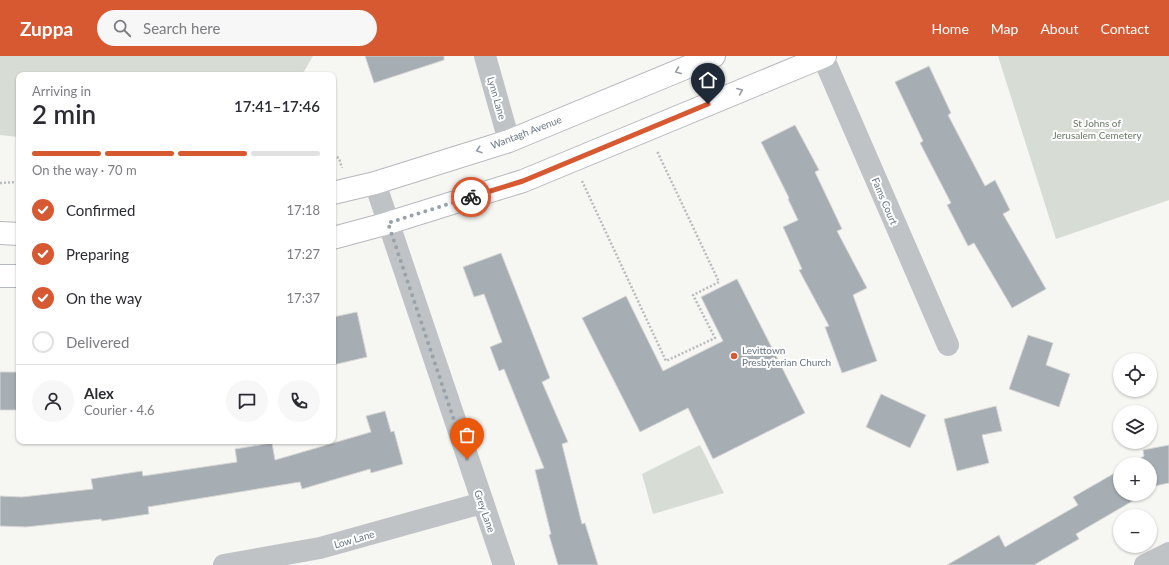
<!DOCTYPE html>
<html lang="en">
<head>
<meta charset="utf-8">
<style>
  :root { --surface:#fff; --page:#f7f7f7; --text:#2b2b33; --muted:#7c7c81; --line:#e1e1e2; --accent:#d75932 }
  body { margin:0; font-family:Lato,sans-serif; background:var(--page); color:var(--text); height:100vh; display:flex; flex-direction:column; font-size:15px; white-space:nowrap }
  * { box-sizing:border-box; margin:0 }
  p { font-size:13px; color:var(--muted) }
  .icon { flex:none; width:22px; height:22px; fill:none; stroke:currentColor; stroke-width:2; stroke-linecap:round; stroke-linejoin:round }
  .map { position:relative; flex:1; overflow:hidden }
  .details { position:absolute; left:16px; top:16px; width:320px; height:372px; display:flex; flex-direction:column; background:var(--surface); border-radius:8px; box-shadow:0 1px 3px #0004 }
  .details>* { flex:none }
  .fabs { position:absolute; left:1113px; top:297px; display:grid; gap:8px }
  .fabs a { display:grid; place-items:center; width:44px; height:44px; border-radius:50%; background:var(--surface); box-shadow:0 1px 3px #0004; font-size:20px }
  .pin { position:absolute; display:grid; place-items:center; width:34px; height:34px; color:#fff; margin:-41px -17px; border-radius:50% 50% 50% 0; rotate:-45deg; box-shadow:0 0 4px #0007 }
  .pin .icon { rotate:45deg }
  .courier { position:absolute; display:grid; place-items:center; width:40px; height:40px; margin:-20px; border:3px solid #d75932; border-radius:50%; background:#fff; color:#222; box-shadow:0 1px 5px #0007 }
  .head em { font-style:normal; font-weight:600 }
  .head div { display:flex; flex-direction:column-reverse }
  .head { display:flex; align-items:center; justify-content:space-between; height:68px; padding:0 16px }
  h1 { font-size:26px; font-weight:600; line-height:30px }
  .bar { display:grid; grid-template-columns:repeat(4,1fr); gap:6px 4px; align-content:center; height:48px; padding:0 16px }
  .bar i { height:5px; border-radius:3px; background:var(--line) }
  .bar .selected { background:var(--accent) }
  .bar p { grid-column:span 4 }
  .line { display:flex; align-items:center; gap:10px; padding:0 16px; border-top:1px solid var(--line) }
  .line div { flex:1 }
  .round { display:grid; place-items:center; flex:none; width:42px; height:42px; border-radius:21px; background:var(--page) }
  ol { padding:0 16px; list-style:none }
  li { display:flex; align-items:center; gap:12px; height:44px }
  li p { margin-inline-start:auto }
  li .icon { padding:4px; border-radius:50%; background:var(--accent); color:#fff; stroke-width:4 }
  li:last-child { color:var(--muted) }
  li i { width:22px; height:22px; border:2px solid var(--line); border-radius:50% }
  header { display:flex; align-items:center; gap:24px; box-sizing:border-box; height:56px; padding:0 20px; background:var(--accent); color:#fff }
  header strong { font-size:19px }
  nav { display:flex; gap:22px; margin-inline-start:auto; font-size:14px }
  .search { width:280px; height:36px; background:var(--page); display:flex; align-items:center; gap:10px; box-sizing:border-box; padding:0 14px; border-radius:22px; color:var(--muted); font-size:15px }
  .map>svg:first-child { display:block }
  .green { fill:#d7dcd4 }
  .building { fill:#a6adb3; stroke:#d7d7d5 }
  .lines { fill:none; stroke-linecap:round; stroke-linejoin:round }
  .major-casing { stroke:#b5b8bc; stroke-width:24 }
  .path { stroke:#b9bcbe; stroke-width:2.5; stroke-dasharray:2 2; stroke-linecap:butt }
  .minor { stroke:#bfc3c6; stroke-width:22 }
  .major { stroke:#fff; stroke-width:22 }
  .oneway { stroke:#959ea8 }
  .done { stroke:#99a2aa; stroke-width:4; stroke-dasharray:0 7.2 }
  .route { stroke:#d75932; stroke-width:5 }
  .poi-dot { fill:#d75932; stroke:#fff; stroke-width:1.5 }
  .labels { text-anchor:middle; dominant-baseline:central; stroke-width:4; stroke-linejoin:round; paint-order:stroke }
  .street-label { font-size:10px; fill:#677582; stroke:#fff }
  .park-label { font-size:10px; fill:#697965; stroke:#fff }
  .poi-label { font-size:10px; fill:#677582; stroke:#fff; text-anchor:start }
</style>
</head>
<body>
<header>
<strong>Zuppa</strong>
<div class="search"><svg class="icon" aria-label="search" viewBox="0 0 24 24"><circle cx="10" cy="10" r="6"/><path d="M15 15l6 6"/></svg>Search here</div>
<nav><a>Home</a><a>Map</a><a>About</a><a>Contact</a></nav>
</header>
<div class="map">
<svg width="1169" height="509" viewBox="0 0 1169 509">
  <rect width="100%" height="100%" fill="#f6f6f3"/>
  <path class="green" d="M0,0h313l-11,19h-283v62l-19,-2z
    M998,0h171v144l-113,39z
    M700,389l24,48 -71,21 -11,-40z"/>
  <path class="building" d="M365,0h79v4l-70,23z
    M929,10l22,47 -3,2 37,71 10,-6 15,30 -7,4 43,75 -34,19 -38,-65 -6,3 -21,-41 4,-2 -31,-60 3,-2 -28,-59z
    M795,69l24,45 -4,2 27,57 -5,2 30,57 -14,7 24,66 -35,12 -17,-46 4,-1 -30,-56 3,-1 -19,-42 15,-7 -10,-21 1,-1 -28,-56z
    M501,197l49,125 -8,4 26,60 -6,2 20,80 3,-1 13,42h-40l-9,-30 2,-1 -16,-64 9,-2 -40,-99 -5,2 -9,-24 12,-5 -18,-48 -10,3 -11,-30z
    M737,223l68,134 -92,46 -25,-51 -48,24 -58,-114 44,-22 37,75 60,-30 -22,-44z
    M357,256l10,45 -34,8v-48z
    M1028,279l25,8 -7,22 24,9 -11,33 -50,-18z
    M0,316h19v38h-19z
    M881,338l45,21 -16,33 -44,-21z
    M996,350l6,25 -20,4 7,28 -32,8 -13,-52z
    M385,355l6,21 3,-1 9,33 -32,9 -1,-4 -68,20 -2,-7 -152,25 1,7 -47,7 -1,-2 -75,8 -26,-1v-30l22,1 71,-8 -2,-10 51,-8 1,5 94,-14 -2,-13 37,-6 3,17 96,-28 -5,-16z
    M1169,389v38l-19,4v-23h-19l13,-8 -1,-6z
    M1120,414v24h14l2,5 -60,35 3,5 -45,26h-87l52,-30 6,12 73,-42 -5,-8z"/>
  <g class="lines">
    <defs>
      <path id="major" d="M333,137l42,-10 134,-42 205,-85
        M0,177l19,1
        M333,182l52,-14 138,-43 302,-125
        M0,220h19"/>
    </defs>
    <use href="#major" class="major-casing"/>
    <path class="path" d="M333,100l6,2 3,10
      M582,125l84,180 49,-23 -22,-43 26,-13 -62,-131
      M0,127l19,-1"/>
    <path class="minor" d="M485,0l24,85
      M823,1l125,288
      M375,127l129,382
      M224,509l96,-17 162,-45
      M1145,509l24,-12"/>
    <use href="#major" class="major"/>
  </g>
  <defs><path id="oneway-chevron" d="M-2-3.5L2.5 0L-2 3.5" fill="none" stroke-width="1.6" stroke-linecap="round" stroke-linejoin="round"/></defs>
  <g class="oneway">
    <use href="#oneway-chevron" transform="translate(678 15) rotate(158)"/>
    <use href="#oneway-chevron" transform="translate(740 35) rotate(-23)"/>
    <use href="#oneway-chevron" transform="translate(479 94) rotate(162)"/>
  </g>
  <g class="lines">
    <path class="done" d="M467,403l-79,-236 83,-26"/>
    <path class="route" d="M471,141l52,-16 185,-77"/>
  </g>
  <circle class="poi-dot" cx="734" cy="300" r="4"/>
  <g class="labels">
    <g class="street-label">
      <text transform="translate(497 42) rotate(74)">Lynn Lane</text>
      <text transform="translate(526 76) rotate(-21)">Wantagh Avenue</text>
      <text transform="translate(885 145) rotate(67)">Fams Court</text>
      <text transform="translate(485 455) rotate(71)">Grey Lane</text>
      <text transform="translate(354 483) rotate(-16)">Low Lane</text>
    </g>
    <g class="park-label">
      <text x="1097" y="67">St Johns of<tspan x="1097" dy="12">Jerusalem Cemetery</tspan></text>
    </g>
    <g class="poi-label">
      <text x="742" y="294">Levittown<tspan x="742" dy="12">Presbyterian Church</tspan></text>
    </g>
  </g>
</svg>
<div class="fabs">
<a><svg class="icon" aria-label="locate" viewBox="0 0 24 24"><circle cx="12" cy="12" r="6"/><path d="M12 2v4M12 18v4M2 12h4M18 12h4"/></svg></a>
<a><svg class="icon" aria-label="layers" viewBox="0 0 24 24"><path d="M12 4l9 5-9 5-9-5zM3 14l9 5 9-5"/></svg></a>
<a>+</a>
<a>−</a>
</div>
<div class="pin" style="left:467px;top:403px;background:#ea580c"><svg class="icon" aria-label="bag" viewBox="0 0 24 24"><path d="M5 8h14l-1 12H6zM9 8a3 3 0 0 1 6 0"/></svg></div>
<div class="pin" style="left:708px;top:48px;background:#1f2937"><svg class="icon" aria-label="home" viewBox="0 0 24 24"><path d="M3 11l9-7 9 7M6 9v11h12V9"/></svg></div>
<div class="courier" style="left:471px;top:141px"><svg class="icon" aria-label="bike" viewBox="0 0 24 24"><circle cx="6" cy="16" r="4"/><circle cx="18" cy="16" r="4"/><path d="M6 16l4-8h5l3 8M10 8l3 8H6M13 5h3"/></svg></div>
<section class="details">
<div class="head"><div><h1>2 min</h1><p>Arriving in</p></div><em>17:41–17:46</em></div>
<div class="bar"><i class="selected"></i><i class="selected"></i><i class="selected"></i><i></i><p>On the way · 70 m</p></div>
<ol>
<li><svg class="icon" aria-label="check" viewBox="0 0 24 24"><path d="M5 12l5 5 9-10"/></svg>Confirmed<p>17:18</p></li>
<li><svg class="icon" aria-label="check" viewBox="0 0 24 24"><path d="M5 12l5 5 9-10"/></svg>Preparing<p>17:27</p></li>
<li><svg class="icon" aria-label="check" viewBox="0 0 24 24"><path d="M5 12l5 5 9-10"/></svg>On the way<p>17:37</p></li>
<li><i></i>Delivered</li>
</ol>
<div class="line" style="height:72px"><a class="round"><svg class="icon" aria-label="person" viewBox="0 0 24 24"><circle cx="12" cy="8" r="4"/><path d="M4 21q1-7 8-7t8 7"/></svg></a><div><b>Alex</b><p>Courier · 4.6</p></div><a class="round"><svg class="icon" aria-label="chat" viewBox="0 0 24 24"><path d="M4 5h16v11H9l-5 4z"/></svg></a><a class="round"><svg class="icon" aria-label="phone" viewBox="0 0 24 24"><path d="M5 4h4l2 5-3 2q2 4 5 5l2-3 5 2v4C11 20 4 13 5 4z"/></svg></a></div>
</section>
</div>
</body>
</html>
